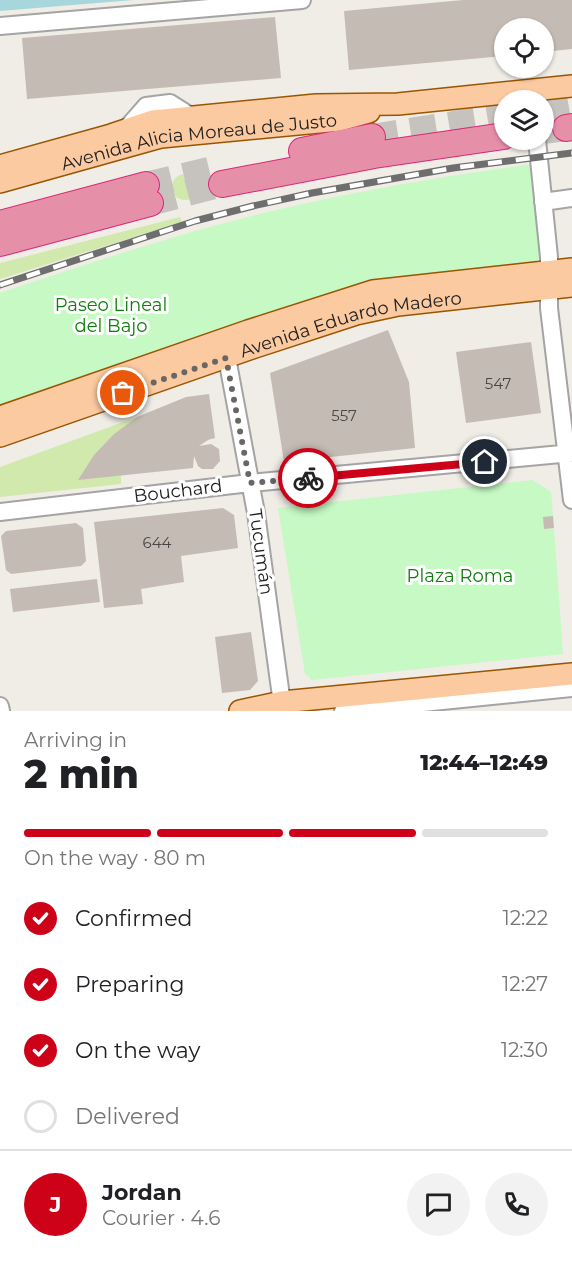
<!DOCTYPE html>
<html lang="en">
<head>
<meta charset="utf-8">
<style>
  :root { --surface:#fff; --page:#f2f2f2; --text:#202124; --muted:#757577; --line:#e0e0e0; --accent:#cd0219 }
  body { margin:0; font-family:Montserrat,sans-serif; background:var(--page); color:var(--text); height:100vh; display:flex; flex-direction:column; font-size:22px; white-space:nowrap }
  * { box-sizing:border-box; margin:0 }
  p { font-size:20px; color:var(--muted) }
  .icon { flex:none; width:33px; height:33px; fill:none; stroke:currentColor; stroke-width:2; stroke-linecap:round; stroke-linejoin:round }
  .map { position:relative; height:711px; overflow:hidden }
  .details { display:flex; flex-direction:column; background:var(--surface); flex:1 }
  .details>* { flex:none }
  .tools { position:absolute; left:494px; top:18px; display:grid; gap:12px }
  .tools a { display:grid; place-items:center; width:60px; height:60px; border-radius:50%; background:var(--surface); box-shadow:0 2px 4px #0004; font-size:30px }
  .pin { position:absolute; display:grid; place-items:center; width:51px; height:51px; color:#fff; margin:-26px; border:3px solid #fff; border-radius:50%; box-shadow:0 2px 6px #0007 }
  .courier { position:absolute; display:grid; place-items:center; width:60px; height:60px; margin:-30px; border:4px solid #cd0219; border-radius:50%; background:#fff; color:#222; box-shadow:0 2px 8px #0007 }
  .head em { font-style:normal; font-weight:800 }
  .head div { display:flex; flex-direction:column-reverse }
  .head { display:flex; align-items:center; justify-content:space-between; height:102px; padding:0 24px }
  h1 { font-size:39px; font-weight:800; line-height:45px }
  .bar { display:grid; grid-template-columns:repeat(4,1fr); gap:9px 6px; align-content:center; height:72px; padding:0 24px }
  .bar i { height:8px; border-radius:4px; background:var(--line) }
  .bar .on { background:var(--accent) }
  .bar p { grid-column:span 4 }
  .line { display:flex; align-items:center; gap:15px; padding:0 24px; border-top:2px solid var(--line) }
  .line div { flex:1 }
  .round { display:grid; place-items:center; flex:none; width:63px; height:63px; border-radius:32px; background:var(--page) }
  ol { padding:0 24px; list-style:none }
  li { display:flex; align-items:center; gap:18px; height:66px }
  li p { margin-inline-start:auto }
  li .icon { padding:6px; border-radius:50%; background:var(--accent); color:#fff; stroke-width:4 }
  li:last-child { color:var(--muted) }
  li i { width:33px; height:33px; border:3px solid var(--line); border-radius:50% }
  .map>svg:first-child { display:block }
  .grass { fill:#d1e9ad }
  .park { fill:#c6f9c4 }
  .water { fill:#a7d7dd }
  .building { fill:#c5bbb5 }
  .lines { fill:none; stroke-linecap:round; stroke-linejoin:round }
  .highway-tunnel { stroke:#c6c3be; stroke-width:26; stroke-dasharray:26 13; stroke-linecap:butt }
  .minor-casing { stroke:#a4a4a4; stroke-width:20 }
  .major-casing { stroke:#995602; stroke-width:24 }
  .highway-casing { stroke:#d92878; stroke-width:28 }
  .minor { stroke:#fff; stroke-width:16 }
  .major { stroke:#fbcaa0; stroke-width:21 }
  .highway { stroke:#e68fa9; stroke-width:26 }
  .rail-casing { stroke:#6e6e6e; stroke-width:7 }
  .rail { stroke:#fff; stroke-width:4.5; stroke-dasharray:14; stroke-linecap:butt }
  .done { stroke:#696765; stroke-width:6; stroke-dasharray:0 10.8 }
  .route { stroke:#cd0219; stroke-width:8 }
  .labels { text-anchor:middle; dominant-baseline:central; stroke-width:6; stroke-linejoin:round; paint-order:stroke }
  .number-label { font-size:15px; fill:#494745 }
  .street-label { font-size:18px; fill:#202020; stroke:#fff }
  .park-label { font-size:18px; fill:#107e0d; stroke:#fff }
</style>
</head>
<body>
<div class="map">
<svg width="572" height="711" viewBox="0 0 572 711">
  <rect width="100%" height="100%" fill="#f0ece6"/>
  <path class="grass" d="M172 187a13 13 0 1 1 26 0a13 13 0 1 1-26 0Z
    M180,217l2,5 -182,57v-16z
    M137,417l-23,17 -35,45 42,-4v9l-121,13v-30z"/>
  <path class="park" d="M534,164l8,89 -2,5 -7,5 -533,142v-112c72,-24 144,-48 217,-68 104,-28 211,-47 317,-61z
    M533,480l18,12 2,24 -9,13 10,-1 9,126 -251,26 -7,-6 -27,-166z"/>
  <path class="water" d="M0,0h134l-134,11z"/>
  <path class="building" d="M463,0h109v49l-29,3v-24h-39v28l-155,14 -5,-59z
    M275,17l6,61 -254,21 -5,-61z
    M388,330l21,52 6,66 -131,14 -14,-89z
    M531,342l10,71 -75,10 -10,-71z
    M209,394l6,44 -7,2 -9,6 12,-2 8,5 1,12 -7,8h-11l-4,-3 -4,-10 -1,12 -115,12 16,-25 20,-21 23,-17 49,-20z
    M223,508l11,7 4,33 -57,8 3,26 -43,7 2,15 -39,4 -10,-86z
    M553,516l1,12 -10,1 -1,-12z
    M76,523l7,5 3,33 -5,5 -70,8 -5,-4 -5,-34 5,-5z
    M97,579l3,23 -87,10 -3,-23z
    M251,632l7,49 -8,9 -28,3 -7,-56z"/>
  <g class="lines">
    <path class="highway-tunnel" d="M543,110l29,-5
      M543,131l23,-3
      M372,137l132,-21
      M146,185l67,-16
      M150,203l72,-19"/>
    <defs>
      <path id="minor" d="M0,26l302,-26
        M125,130l21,-24 24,-3 22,14
        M537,140l12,117v51l23,192
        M543,202l29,-4
        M227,358l29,155 27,198
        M0,512l250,-29 322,-30
        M0,706l1,5
        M343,711l229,-23"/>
      <g id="major">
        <path d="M0,166l111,-31 42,-14 163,-16 82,-1 174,-18"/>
        <path id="s1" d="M0,182l161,-45 179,-17 29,-8"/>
        <path d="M0,417l248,-86 125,-40 199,-22"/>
        <path id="s2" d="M0,436l255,-89 101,-33 42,-9 174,-19"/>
        <path d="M240,711l42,-9 290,-28"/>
      </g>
      <path id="highway" d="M566,128l6,-1
        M302,151l70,-14
        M222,184l152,-29 130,-19
        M0,224l146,-39
        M0,243l150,-40"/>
    </defs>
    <use href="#minor" class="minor-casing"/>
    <use href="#major" class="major-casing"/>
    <use href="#highway" class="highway-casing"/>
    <use href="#minor" class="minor"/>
    <use href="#major" class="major"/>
    <use href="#highway" class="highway"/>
    <defs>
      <path id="rail" d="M0,285l195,-64 58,-15 59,-13 141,-25 119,-15"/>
    </defs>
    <use href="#rail" class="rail-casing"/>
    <use href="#rail" class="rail"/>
  </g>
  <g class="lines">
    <path class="done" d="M123,393l103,-35 24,125 58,-5"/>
    <path class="route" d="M308,478l177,-16"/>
  </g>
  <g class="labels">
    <g class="number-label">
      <text x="498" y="383">547</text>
      <text x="344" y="415">557</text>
      <text x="157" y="542">644</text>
    </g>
    <g class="street-label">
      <text stroke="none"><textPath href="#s1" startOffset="204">Avenida Alicia Moreau de Justo</textPath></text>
      <text stroke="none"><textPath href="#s2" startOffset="369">Avenida Eduardo Madero</textPath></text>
      <text transform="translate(178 491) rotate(-7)">Bouchard</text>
      <text transform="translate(261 552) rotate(82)">Tucumán</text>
    </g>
    <g class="park-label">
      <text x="111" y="305">Paseo Lineal<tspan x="111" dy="21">del Bajo</tspan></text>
      <text x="460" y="576">Plaza Roma</text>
    </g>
  </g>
</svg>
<div class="tools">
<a><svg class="icon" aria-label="locate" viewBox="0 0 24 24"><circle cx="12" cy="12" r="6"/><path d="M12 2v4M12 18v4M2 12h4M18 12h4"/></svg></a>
<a><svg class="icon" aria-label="layers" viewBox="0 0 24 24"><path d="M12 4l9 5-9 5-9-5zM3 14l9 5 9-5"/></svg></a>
</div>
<div class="pin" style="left:123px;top:393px;background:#ea580c"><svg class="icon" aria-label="bag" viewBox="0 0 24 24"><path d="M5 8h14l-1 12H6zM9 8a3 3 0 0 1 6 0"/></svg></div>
<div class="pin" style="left:485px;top:462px;background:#1f2937"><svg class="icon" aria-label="home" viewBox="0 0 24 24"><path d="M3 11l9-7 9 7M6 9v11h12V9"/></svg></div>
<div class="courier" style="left:308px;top:478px"><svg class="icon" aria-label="bike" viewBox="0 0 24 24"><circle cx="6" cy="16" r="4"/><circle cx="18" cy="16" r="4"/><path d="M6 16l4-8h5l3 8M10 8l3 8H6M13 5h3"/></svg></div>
</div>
<section class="details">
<div class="head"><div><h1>2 min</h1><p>Arriving in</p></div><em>12:44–12:49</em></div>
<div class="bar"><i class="on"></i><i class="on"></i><i class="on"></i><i></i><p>On the way · 80 m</p></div>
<ol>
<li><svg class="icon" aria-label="check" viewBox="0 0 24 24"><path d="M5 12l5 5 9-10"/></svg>Confirmed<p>12:22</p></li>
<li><svg class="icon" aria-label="check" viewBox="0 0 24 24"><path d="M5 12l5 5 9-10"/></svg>Preparing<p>12:27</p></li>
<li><svg class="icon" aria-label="check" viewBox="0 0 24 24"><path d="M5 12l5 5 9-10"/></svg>On the way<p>12:30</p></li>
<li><i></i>Delivered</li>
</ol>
<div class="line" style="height:108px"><b class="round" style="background:var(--accent);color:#fff">J</b><div><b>Jordan</b><p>Courier · 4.6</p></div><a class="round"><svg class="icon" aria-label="chat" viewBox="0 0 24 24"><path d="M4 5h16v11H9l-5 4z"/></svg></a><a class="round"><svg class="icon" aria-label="phone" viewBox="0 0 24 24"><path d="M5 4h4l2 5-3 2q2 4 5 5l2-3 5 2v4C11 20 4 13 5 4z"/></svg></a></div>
</section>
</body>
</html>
